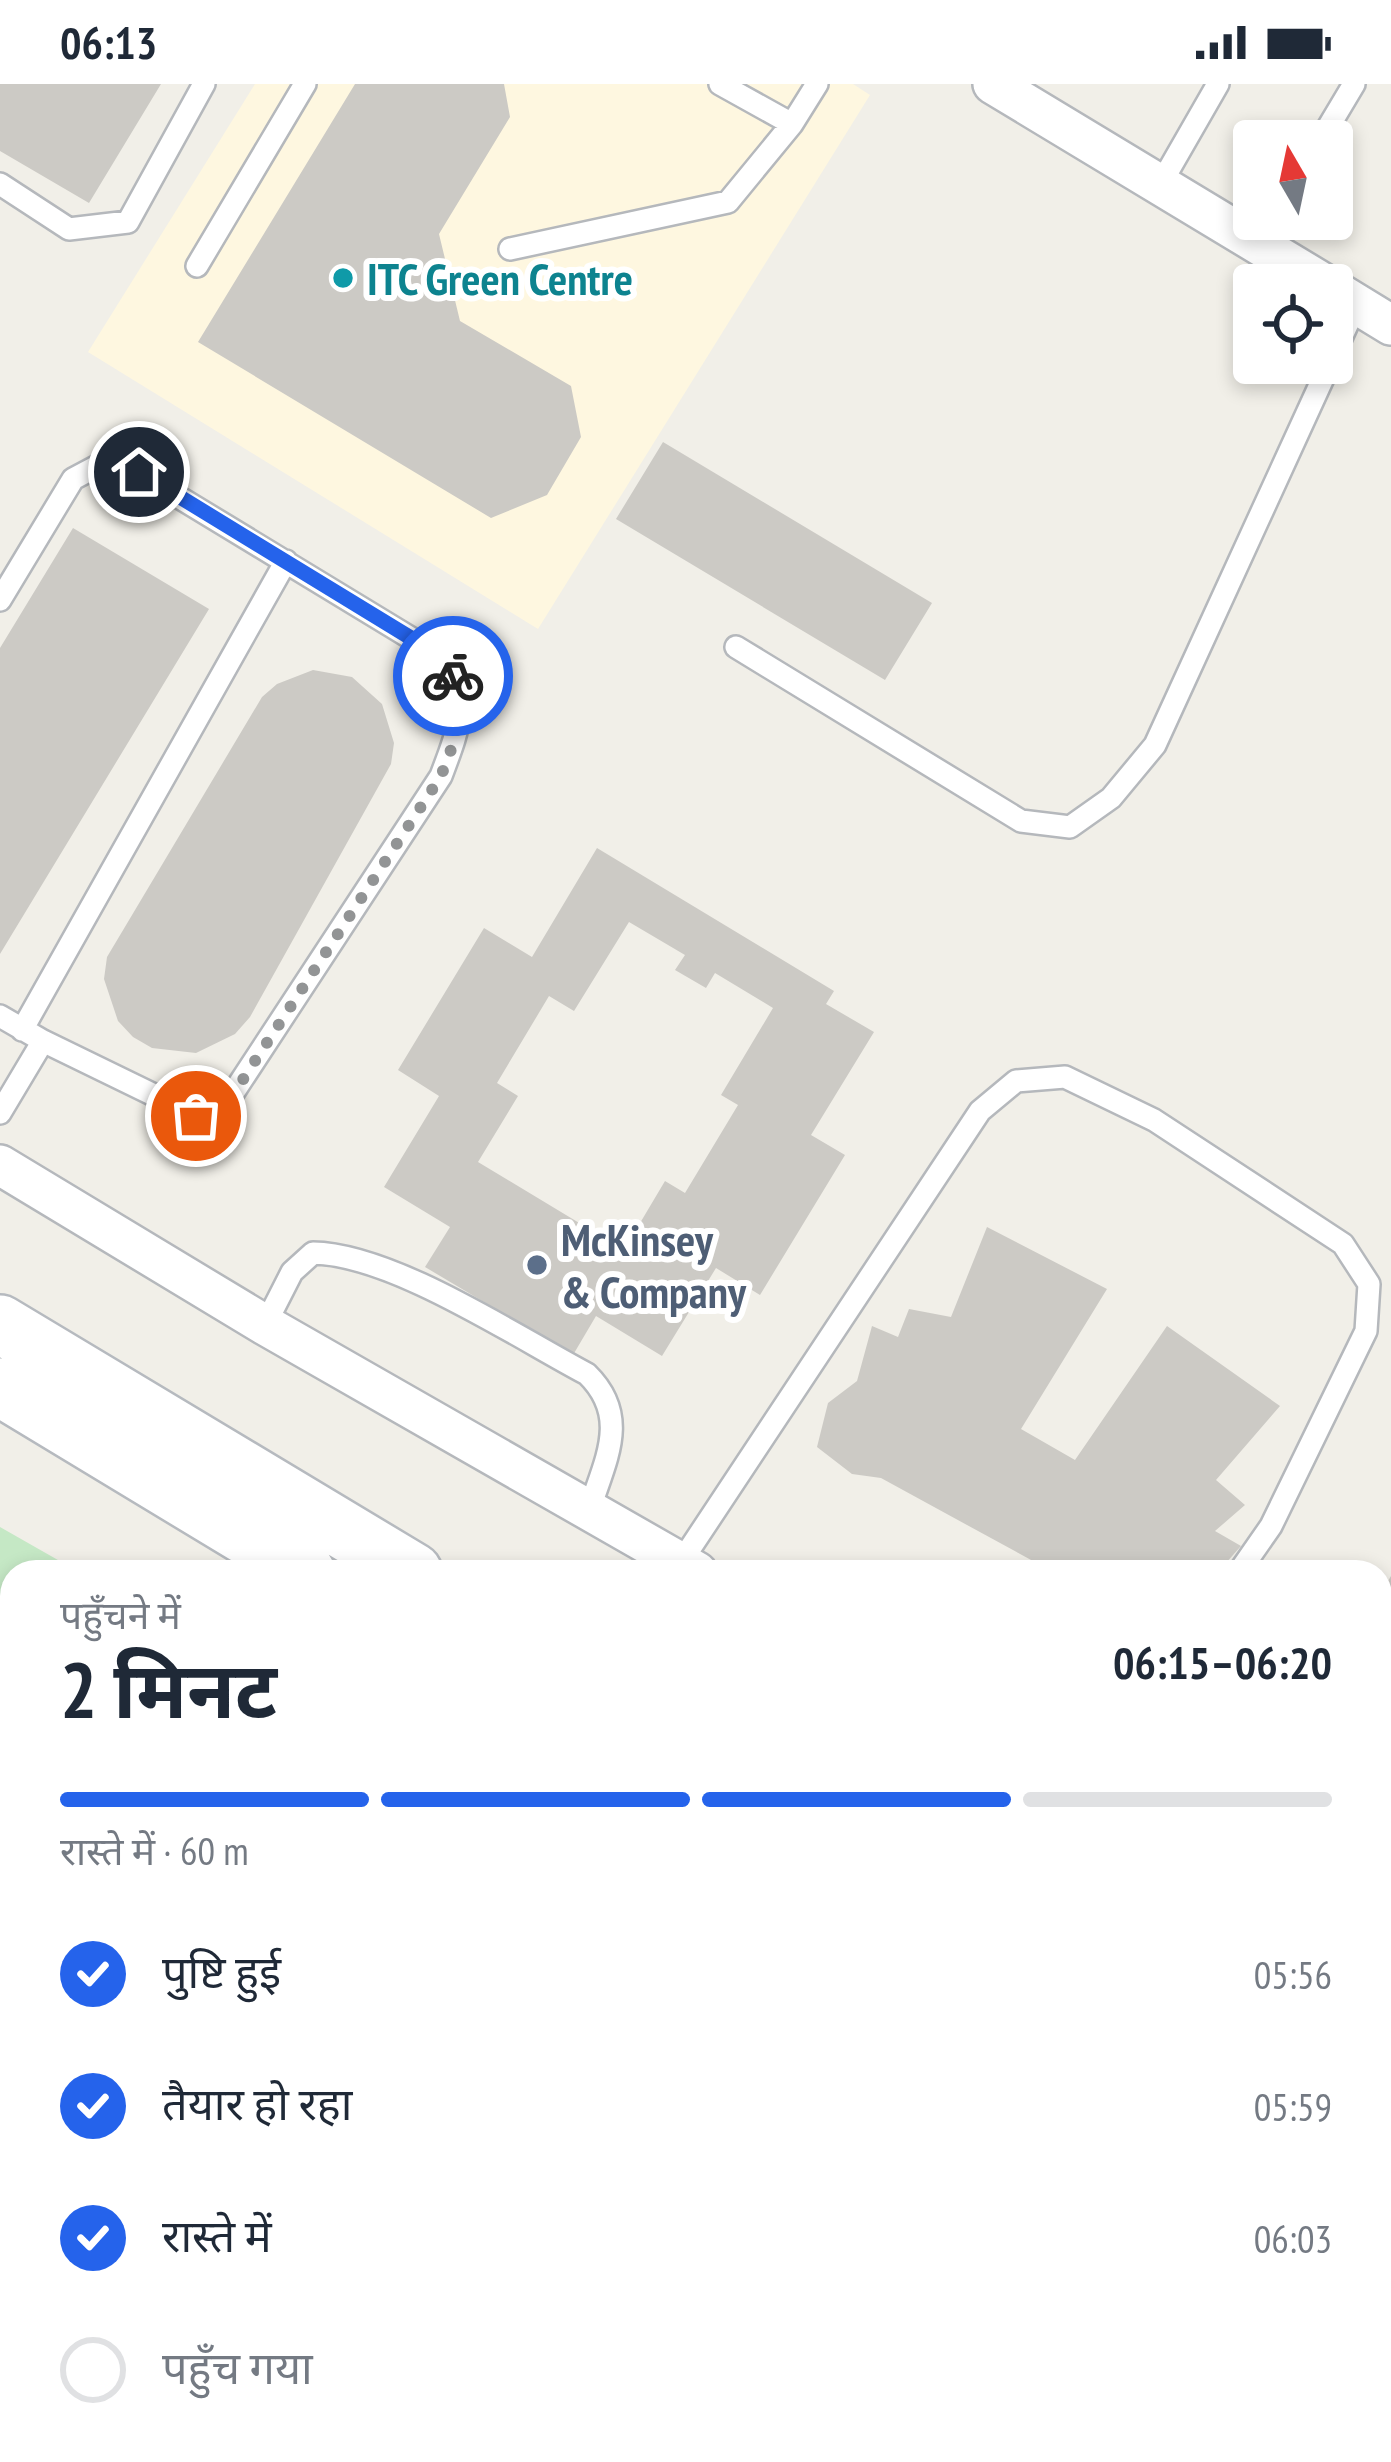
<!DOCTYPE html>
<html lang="hi">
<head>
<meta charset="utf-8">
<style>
  :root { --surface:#fff; --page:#f6f6f7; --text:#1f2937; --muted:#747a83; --line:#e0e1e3; --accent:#2563eb }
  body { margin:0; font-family:"PT Sans Narrow","Noto Sans Devanagari",sans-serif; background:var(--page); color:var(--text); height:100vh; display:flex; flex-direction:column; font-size:45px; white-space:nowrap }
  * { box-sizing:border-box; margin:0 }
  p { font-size:39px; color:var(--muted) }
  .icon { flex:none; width:66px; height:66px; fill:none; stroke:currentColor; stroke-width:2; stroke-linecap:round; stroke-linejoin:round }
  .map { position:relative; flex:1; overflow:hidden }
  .drawer { position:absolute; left:0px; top:1476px; width:1392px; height:903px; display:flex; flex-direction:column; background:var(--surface); border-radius:36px 36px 0 0; box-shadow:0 6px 18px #0003 }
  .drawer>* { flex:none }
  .needle { width:78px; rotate:351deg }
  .tools { position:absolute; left:1233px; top:36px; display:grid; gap:24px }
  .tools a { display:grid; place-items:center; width:120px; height:120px; border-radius:12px; background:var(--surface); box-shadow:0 6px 18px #0003; font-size:60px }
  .pin { position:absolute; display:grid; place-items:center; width:102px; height:102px; color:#fff; margin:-51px; border:6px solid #fff; border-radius:50%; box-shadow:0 3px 12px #0007 }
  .courier { position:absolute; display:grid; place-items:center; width:120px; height:120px; margin:-60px; border:9px solid #2563eb; border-radius:50%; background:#fff; color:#222; box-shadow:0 3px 15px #0007 }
  .overview em { font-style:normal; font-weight:700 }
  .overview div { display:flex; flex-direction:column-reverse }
  .overview { display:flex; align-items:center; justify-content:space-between; height:204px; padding:0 60px }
  h1 { font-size:78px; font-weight:700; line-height:90px }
  .bar { display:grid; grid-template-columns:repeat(4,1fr); gap:18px 12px; align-content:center; height:144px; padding:0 60px }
  .bar i { height:15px; border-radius:9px; background:var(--line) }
  .bar .on { background:var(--accent) }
  .bar p { grid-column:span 4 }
  ol { padding:0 60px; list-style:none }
  li { display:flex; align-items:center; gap:36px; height:132px }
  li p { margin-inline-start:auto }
  li .icon { padding:12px; border-radius:50%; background:var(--accent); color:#fff; stroke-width:4 }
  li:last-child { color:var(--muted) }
  li i { width:66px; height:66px; border:6px solid var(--line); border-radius:50% }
  .status { display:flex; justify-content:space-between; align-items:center; height:84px; padding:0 60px; background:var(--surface); direction:ltr }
  .status svg { height:33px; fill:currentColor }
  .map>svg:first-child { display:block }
  .commercial { fill:#fef7e0 }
  .green { fill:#c5e8c5 }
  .building { fill:#cccac5; fill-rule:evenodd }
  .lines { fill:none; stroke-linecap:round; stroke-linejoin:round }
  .lane-casing { stroke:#b5b8bc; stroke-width:26 }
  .street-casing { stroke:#b5b8bc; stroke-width:44 }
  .secondary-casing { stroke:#b6babf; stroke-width:62 }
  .lane { stroke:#fff; stroke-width:21 }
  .street { stroke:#fff; stroke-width:39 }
  .secondary { stroke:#fff; stroke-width:57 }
  .done { stroke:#929495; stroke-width:12; stroke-dasharray:0 21.6 }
  .route { stroke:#2563eb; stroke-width:15 }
  .culture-dot { fill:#0f9aa8; stroke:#fff; stroke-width:4.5 }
  .service-dot { fill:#5c6f8a; stroke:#fff; stroke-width:4.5 }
  .labels { text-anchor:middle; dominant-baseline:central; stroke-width:12; stroke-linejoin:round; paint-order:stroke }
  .culture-label { font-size:45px; font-weight:bold; fill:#0d838f; stroke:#fff; text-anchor:start }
  .service-label { font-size:45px; font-weight:bold; fill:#4e5e75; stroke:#fff; text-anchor:start }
</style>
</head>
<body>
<div class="status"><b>06:13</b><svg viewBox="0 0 49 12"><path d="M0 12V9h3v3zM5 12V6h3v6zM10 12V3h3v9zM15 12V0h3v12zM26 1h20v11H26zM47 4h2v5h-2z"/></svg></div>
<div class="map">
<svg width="1391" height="2378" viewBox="0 0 1391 2378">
  <rect width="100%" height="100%" fill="#f1efe8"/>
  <path class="commercial" d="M255,0h598l17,11 -332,534 -450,-277z"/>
  <path class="green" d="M0,1443l79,45h-67v879h625l-7,11h-630z"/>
  <path class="building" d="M0,0h161l-72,119 -89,-52z
    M355,0h149l6,33 -71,117 21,87 111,65 10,51 -34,58 -56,23 -293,-176z
    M663,358l269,161 -47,77 -269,-161z
    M73,444l136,81 -209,345v-306z
    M313,586l39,7 30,27 12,39 -3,21 -141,253 -15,17 -39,19 -44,-5 -19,-11 -15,-16 -14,-42 3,-22 155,-260 15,-13z
    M597,764l237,143 -8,13 48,28 -63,103 34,20 -85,140 -44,-27 -54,88 -66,-40 -23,39 -148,-88 25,-40 -66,-40 55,-91 -41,-26 86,-142 48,29zM629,838l56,33 -10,15 31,18 9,-15 58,35 -52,87 17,10 -53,88 -20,-12 -41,69 -146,-88 40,-66 -21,-13 52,-87 25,15z
    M987,1143l120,62 -86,140 54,31 92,-134 113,80 -64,74 29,25 -30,26 26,15 -23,26h-165l-172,-94 -29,-4 -35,-27 11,-44 29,-22 15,-55 26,11 11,-28 42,8z
    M1391,1492v236l-11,-7v-210z
    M923,2367h306l19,11h-332z"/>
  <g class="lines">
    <defs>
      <path id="lane" d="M720,0l72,40 25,-40
        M1320,57l34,-57
        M0,100l69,45 59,-7 76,-138
        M1160,101l58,-101
        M510,165l218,-47 64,-78
        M197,182l108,-182
        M1332,274l25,-55
        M0,516l73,-121 32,-17 34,11 303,184c28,47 17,71 -1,119l-219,334 -25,6 -154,-75 -43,-25
        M736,563l285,174 49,6 41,-29 44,-53 175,-382
        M22,946l264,-469
        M0,1029l43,-72
        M265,1241l27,-53 21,-19c79,1 202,83 274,121 44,43 18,86 2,137
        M681,1478l299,-451 36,-30 49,-4 89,43 189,124 26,40 -3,47 -95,195 -32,46
        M0,1570l12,5
        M0,2114l12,-19
        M1380,2362l11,6
        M705,2378l7,-11
        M846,2378l6,-11"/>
      <path id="street" d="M993,0l333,201
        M1332,205l59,36
        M0,1081l265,160 432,247
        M1380,1907l11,7"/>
      <path id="secondary" d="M0,1240l413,248
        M0,1303l306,185
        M1380,2070l11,7
        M1380,2138l11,6"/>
    </defs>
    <use href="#lane" class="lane-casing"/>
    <use href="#street" class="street-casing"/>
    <use href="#secondary" class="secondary-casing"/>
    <use href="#lane" class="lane"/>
    <use href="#street" class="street"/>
    <use href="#secondary" class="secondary"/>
  </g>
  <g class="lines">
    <path class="done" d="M196,1032l27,-6 218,-334c11,-29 30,-71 12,-100"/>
    <path class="route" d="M139,388l303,185 11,19"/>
  </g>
  <circle class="culture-dot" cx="343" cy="194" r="12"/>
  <circle class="service-dot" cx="537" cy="1181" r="12"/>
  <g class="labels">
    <g class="culture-label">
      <text x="367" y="194">ITC Green Centre</text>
    </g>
    <g class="service-label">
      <text x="561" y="1155">McKinsey<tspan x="561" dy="52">&amp; Company</tspan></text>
    </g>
  </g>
</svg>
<div class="tools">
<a><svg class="needle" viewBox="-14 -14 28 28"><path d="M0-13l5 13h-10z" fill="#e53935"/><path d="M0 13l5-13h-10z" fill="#747a83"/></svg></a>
<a><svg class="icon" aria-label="locate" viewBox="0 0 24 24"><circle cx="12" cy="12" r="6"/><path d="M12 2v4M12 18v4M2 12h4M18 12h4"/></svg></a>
</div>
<div class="pin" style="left:196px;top:1032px;background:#ea580c"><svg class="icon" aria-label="bag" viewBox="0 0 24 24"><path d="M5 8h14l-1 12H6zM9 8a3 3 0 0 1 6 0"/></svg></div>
<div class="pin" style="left:139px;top:388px;background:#1f2937"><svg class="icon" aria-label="home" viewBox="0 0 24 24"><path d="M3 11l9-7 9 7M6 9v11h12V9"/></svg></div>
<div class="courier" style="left:453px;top:592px"><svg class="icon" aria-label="bike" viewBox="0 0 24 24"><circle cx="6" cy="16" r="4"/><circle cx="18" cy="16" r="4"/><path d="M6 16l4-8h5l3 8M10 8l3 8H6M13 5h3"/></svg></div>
<section class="drawer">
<div class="overview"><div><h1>2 मिनट</h1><p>पहुँचने में</p></div><em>06:15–06:20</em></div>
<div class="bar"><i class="on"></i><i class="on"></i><i class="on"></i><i></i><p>रास्ते में · 60 m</p></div>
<ol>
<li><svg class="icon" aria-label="check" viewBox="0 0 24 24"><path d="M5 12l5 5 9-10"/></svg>पुष्टि हुई<p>05:56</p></li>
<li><svg class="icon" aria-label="check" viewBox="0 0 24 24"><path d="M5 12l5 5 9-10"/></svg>तैयार हो रहा<p>05:59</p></li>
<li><svg class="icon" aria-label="check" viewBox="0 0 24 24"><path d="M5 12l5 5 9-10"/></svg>रास्ते में<p>06:03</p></li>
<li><i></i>पहुँच गया</li>
</ol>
</section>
</div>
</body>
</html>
